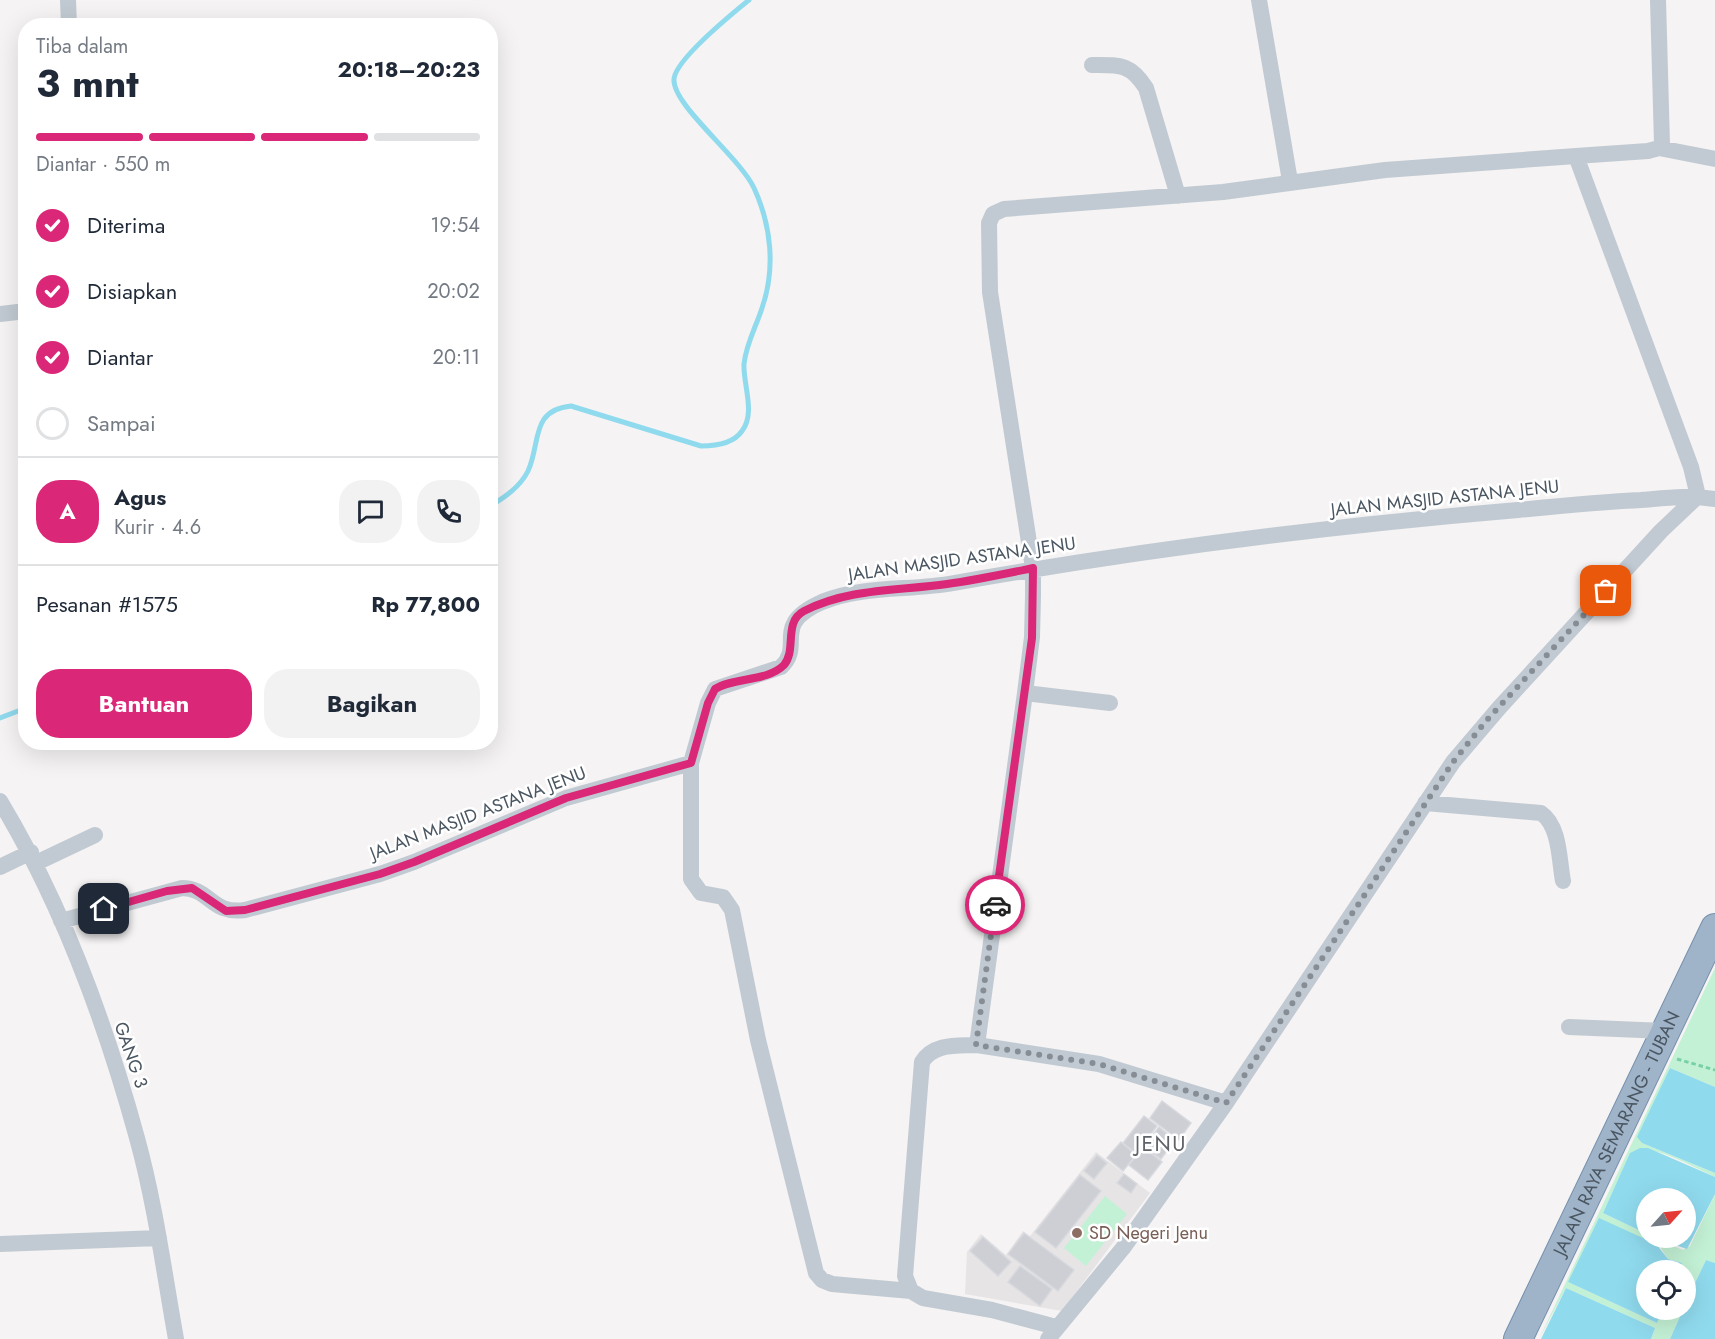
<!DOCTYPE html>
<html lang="id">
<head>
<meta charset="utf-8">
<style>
  :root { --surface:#fff; --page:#f2f2f3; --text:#1f2937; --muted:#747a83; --line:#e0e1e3; --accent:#db2777 }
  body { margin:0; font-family:Jost,sans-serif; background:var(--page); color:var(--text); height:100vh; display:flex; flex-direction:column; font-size:22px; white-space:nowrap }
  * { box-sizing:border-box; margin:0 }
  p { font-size:20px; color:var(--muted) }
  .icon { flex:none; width:33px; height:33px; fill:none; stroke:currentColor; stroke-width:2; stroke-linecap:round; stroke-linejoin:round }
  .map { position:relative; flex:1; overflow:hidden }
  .side { position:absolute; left:18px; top:18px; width:480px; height:732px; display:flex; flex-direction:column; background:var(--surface); border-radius:24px; box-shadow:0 6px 24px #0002 }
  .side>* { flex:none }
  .needle { width:39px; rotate:63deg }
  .tools { position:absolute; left:1636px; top:1188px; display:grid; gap:12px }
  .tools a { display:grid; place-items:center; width:60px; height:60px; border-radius:50%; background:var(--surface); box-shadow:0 6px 24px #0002; font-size:30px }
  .pin { position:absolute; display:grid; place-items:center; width:51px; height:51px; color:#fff; margin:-26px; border-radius:12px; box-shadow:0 3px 9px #0006 }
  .courier { position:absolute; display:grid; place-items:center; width:60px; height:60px; margin:-30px; border:4px solid #db2777; border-radius:50%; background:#fff; color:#222; box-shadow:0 2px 8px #0007 }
  .overview em { font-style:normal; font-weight:700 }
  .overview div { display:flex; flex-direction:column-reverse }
  .overview { display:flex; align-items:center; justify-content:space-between; height:102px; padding:0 18px }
  h1 { font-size:39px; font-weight:700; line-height:45px }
  .bar { display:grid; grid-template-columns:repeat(4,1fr); gap:9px 6px; align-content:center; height:72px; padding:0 18px }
  .bar i { height:8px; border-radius:4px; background:var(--line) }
  .bar .on { background:var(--accent) }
  .bar p { grid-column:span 4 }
  .line { display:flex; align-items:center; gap:15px; padding:0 18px; border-top:2px solid var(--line) }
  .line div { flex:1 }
  .round { display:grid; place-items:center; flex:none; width:63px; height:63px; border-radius:24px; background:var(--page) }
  ol { padding:0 18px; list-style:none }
  li { display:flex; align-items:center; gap:18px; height:66px }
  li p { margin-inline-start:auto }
  li .icon { padding:6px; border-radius:50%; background:var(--accent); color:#fff; stroke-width:4 }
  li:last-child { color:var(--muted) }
  li i { width:33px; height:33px; border:3px solid var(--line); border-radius:50% }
  .action { display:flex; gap:12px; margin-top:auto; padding:12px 18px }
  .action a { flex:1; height:69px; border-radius:24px; background:var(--accent); color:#fff; font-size:24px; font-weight:700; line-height:69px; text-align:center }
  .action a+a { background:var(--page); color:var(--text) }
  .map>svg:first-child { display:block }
  .education { fill:#e6e4e5 }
  .green { fill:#c3f1d5 }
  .water { fill:#90daee }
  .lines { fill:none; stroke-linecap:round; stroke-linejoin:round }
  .stream { stroke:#90daee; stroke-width:5 }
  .building { fill:#cdcfd5; stroke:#d7d9de; stroke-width:1.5 }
  .trunk-casing { stroke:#7690ad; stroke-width:30 }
  .path { stroke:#7ad0a6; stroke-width:3; stroke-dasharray:4.5 3; stroke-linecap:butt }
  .minor { stroke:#c1cad2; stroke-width:16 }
  .trunk { stroke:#9fb4c9; stroke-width:28 }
  .done { stroke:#868d94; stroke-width:6; stroke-dasharray:0 10.8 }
  .route { stroke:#db2777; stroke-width:8 }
  .education-dot { fill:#8d6e63; stroke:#fff; stroke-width:2 }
  .labels { text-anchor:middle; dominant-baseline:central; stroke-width:5; stroke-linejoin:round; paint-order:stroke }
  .street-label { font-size:18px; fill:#4a5661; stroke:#fff }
  .education-label { font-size:18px; fill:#785e54; stroke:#fff; text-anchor:start }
  .quarter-label { font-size:21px; letter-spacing:1.5px; fill:#5f6368; stroke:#fff }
</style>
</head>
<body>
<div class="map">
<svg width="1715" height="1339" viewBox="0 0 1715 1339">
  <rect width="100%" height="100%" fill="#f5f3f3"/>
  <path class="education" d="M1096,1152l54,41 -88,118 -97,-17 2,-42 14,-18 25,21 17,-24 7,5z"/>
  <path class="green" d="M1715,968v119l-45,-19 -28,75 73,30v4c-19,-8 -68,-38 -85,-23l-27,59 44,21v4h8l28,12 7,-4 25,-52v69l-9,-3 -20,42v-32h-7l3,-7 -14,-4 -8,-12 -92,35 89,41 6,-13h20l-13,29h-19l4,-11 -89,-40 -27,51z
    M1105,1196l22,18 -41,52 -22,-18z"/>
  <path class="water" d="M1670,1068l45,19v86l-73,-30 -5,-6z
    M1648,1148l67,29v17l-28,55 -32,-11h31v-40h-39v36l-44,-21 27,-60 10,-5z
    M1599,1218l57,26 12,15 14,4 -3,7h-32v40h16l-6,13 -89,-41z
    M1706,1260l9,3v76h-45l13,-29h3v-8z
    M1566,1288l89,40 -4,11h-110z"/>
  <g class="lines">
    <path class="stream" d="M490,506c15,-9 30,-19 38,-35 13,-28 2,-61 43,-65l130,40c15,0 32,-2 41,-15 14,-18 1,-46 2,-67 2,-20 12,-37 18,-56 14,-40 9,-83 -8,-120 -15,-32 -82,-83 -80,-109 2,-20 59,-66 75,-79
      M0,718l26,-10"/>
  </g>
  <path class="building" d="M1162,1101l29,22 -12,17 -29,-22z
    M1144,1116l13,10 -21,27 -13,-10z
    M1159,1127l16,13 -14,19 -17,-13z
    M1121,1142l15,13 -13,16 -16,-13z
    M1143,1147l19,15 -14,18 -19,-15z
    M1097,1155l10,8 -13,16 -10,-8z
    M1124,1174l13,10 -6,9 -14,-10z
    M1080,1175l21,16 -45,57 -21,-16z
    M1024,1233l50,37 -16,21 -50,-37z
    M983,1237l28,25 -13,14 -28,-25z
    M1020,1266l32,23 -12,17 -32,-24z"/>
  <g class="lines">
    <defs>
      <g id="trunk">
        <path id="s1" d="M1518,1339l197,-411"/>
      </g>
    </defs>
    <use href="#trunk" class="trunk-casing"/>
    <path class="path" d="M1677,1059l38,11"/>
    <path class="minor" d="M68,0l1,26
      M1259,0l31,181
      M1092,65c27,0 38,-2 54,23l32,108
      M1659,148l56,11
      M1576,156l72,-5 11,-3 3,-4 -4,-144
      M0,314l26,-3
      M1025,693l85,10
      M691,763v116l10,14 22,4 9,13 26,130 58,233 6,7 10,4 79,7
      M0,801c62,103 105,220 137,337 18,65 27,134 39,201
      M1425,803l116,10c19,13 18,47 22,68
      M36,863l59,-28
      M0,867l31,-15
      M61,921l121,-33c28,0 29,27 63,22l135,-36 34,-12 152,-64 125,-35 17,-60 7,-14 66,-22c24,-22 -11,-42 41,-65 41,-17 89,-11 132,-19 186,-33 375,-57 564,-73 41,-4 82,-8 123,-10 25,-2 49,-5 74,-1
      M1569,1027l96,4
      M977,1045l122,19 127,39
      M0,1244l159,-6
      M1048,1339l75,-91 103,-145 227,-341 46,-54 162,-177 37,-35 -7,-29 -115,-311 -191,14 -162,22 -219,17 -11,5 -4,9 1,69 43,276v28l-1,41 -7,56 -48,352c-21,1 -43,-2 -55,17l-17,214 6,15 12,7 69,12 64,17"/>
    <use href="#trunk" class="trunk"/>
  </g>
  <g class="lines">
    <path class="done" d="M995,905l-19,140 123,19 127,39 227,-341 33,-41 120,-130"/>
    <path class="route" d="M104,909l63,-18 25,-3 34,23 19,-1 135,-36 34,-12 152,-64 125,-35 17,-60 7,-14c19,-12 52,-7 69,-24 13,-15 -1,-43 20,-54 45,-23 94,-20 143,-27 29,-4 57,-10 86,-16l-1,70 -37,267"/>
  </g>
  <circle class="education-dot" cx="1077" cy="1233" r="6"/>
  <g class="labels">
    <g class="street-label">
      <text transform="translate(1445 498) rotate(-6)">JALAN MASJID ASTANA JENU</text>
      <text transform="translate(962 559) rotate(-8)">JALAN MASJID ASTANA JENU</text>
      <text transform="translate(478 813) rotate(-21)">JALAN MASJID ASTANA JENU</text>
      <text transform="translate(131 1055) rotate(71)">GANG 3</text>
      <text stroke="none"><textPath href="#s1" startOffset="228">JALAN RAYA SEMARANG - TUBAN</textPath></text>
    </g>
    <g class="education-label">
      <text x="1089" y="1233">SD Negeri Jenu</text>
    </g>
    <g class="quarter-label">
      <text x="1161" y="1144">JENU</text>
    </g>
  </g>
</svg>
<div class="tools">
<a><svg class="needle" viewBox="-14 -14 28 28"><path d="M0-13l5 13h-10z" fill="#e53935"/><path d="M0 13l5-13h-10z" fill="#747a83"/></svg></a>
<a><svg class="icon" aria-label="locate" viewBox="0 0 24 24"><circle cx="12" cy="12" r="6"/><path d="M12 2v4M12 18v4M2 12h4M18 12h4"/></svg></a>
</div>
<div class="pin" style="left:1606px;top:591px;background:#ea580c"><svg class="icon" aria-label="bag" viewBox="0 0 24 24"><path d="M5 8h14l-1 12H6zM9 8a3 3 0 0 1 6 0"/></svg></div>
<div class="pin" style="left:104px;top:909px;background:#1f2937"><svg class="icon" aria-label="home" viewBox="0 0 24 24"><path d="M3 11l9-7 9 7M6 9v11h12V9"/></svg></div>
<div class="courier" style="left:995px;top:905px"><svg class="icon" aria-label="car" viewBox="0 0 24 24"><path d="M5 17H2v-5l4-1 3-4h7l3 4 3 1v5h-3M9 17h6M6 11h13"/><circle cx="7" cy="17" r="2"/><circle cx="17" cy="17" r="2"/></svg></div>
<section class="side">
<div class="overview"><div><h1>3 mnt</h1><p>Tiba dalam</p></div><em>20:18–20:23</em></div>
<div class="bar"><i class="on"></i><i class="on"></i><i class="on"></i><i></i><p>Diantar · 550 m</p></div>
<ol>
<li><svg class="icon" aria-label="check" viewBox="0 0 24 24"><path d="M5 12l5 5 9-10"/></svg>Diterima<p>19:54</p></li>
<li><svg class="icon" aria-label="check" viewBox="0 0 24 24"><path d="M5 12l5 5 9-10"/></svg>Disiapkan<p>20:02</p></li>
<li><svg class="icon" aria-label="check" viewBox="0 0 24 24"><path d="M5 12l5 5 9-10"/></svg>Diantar<p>20:11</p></li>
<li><i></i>Sampai</li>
</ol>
<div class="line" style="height:108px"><b class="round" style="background:var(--accent);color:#fff">A</b><div><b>Agus</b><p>Kurir · 4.6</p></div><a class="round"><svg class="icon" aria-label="chat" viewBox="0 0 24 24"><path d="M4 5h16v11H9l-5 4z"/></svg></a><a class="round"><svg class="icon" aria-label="phone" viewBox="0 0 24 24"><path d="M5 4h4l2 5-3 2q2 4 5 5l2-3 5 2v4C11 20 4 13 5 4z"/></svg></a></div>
<div class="line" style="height:78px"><div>Pesanan #1575</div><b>Rp 77,800</b></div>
<div class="action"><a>Bantuan</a><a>Bagikan</a></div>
</section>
</div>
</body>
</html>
